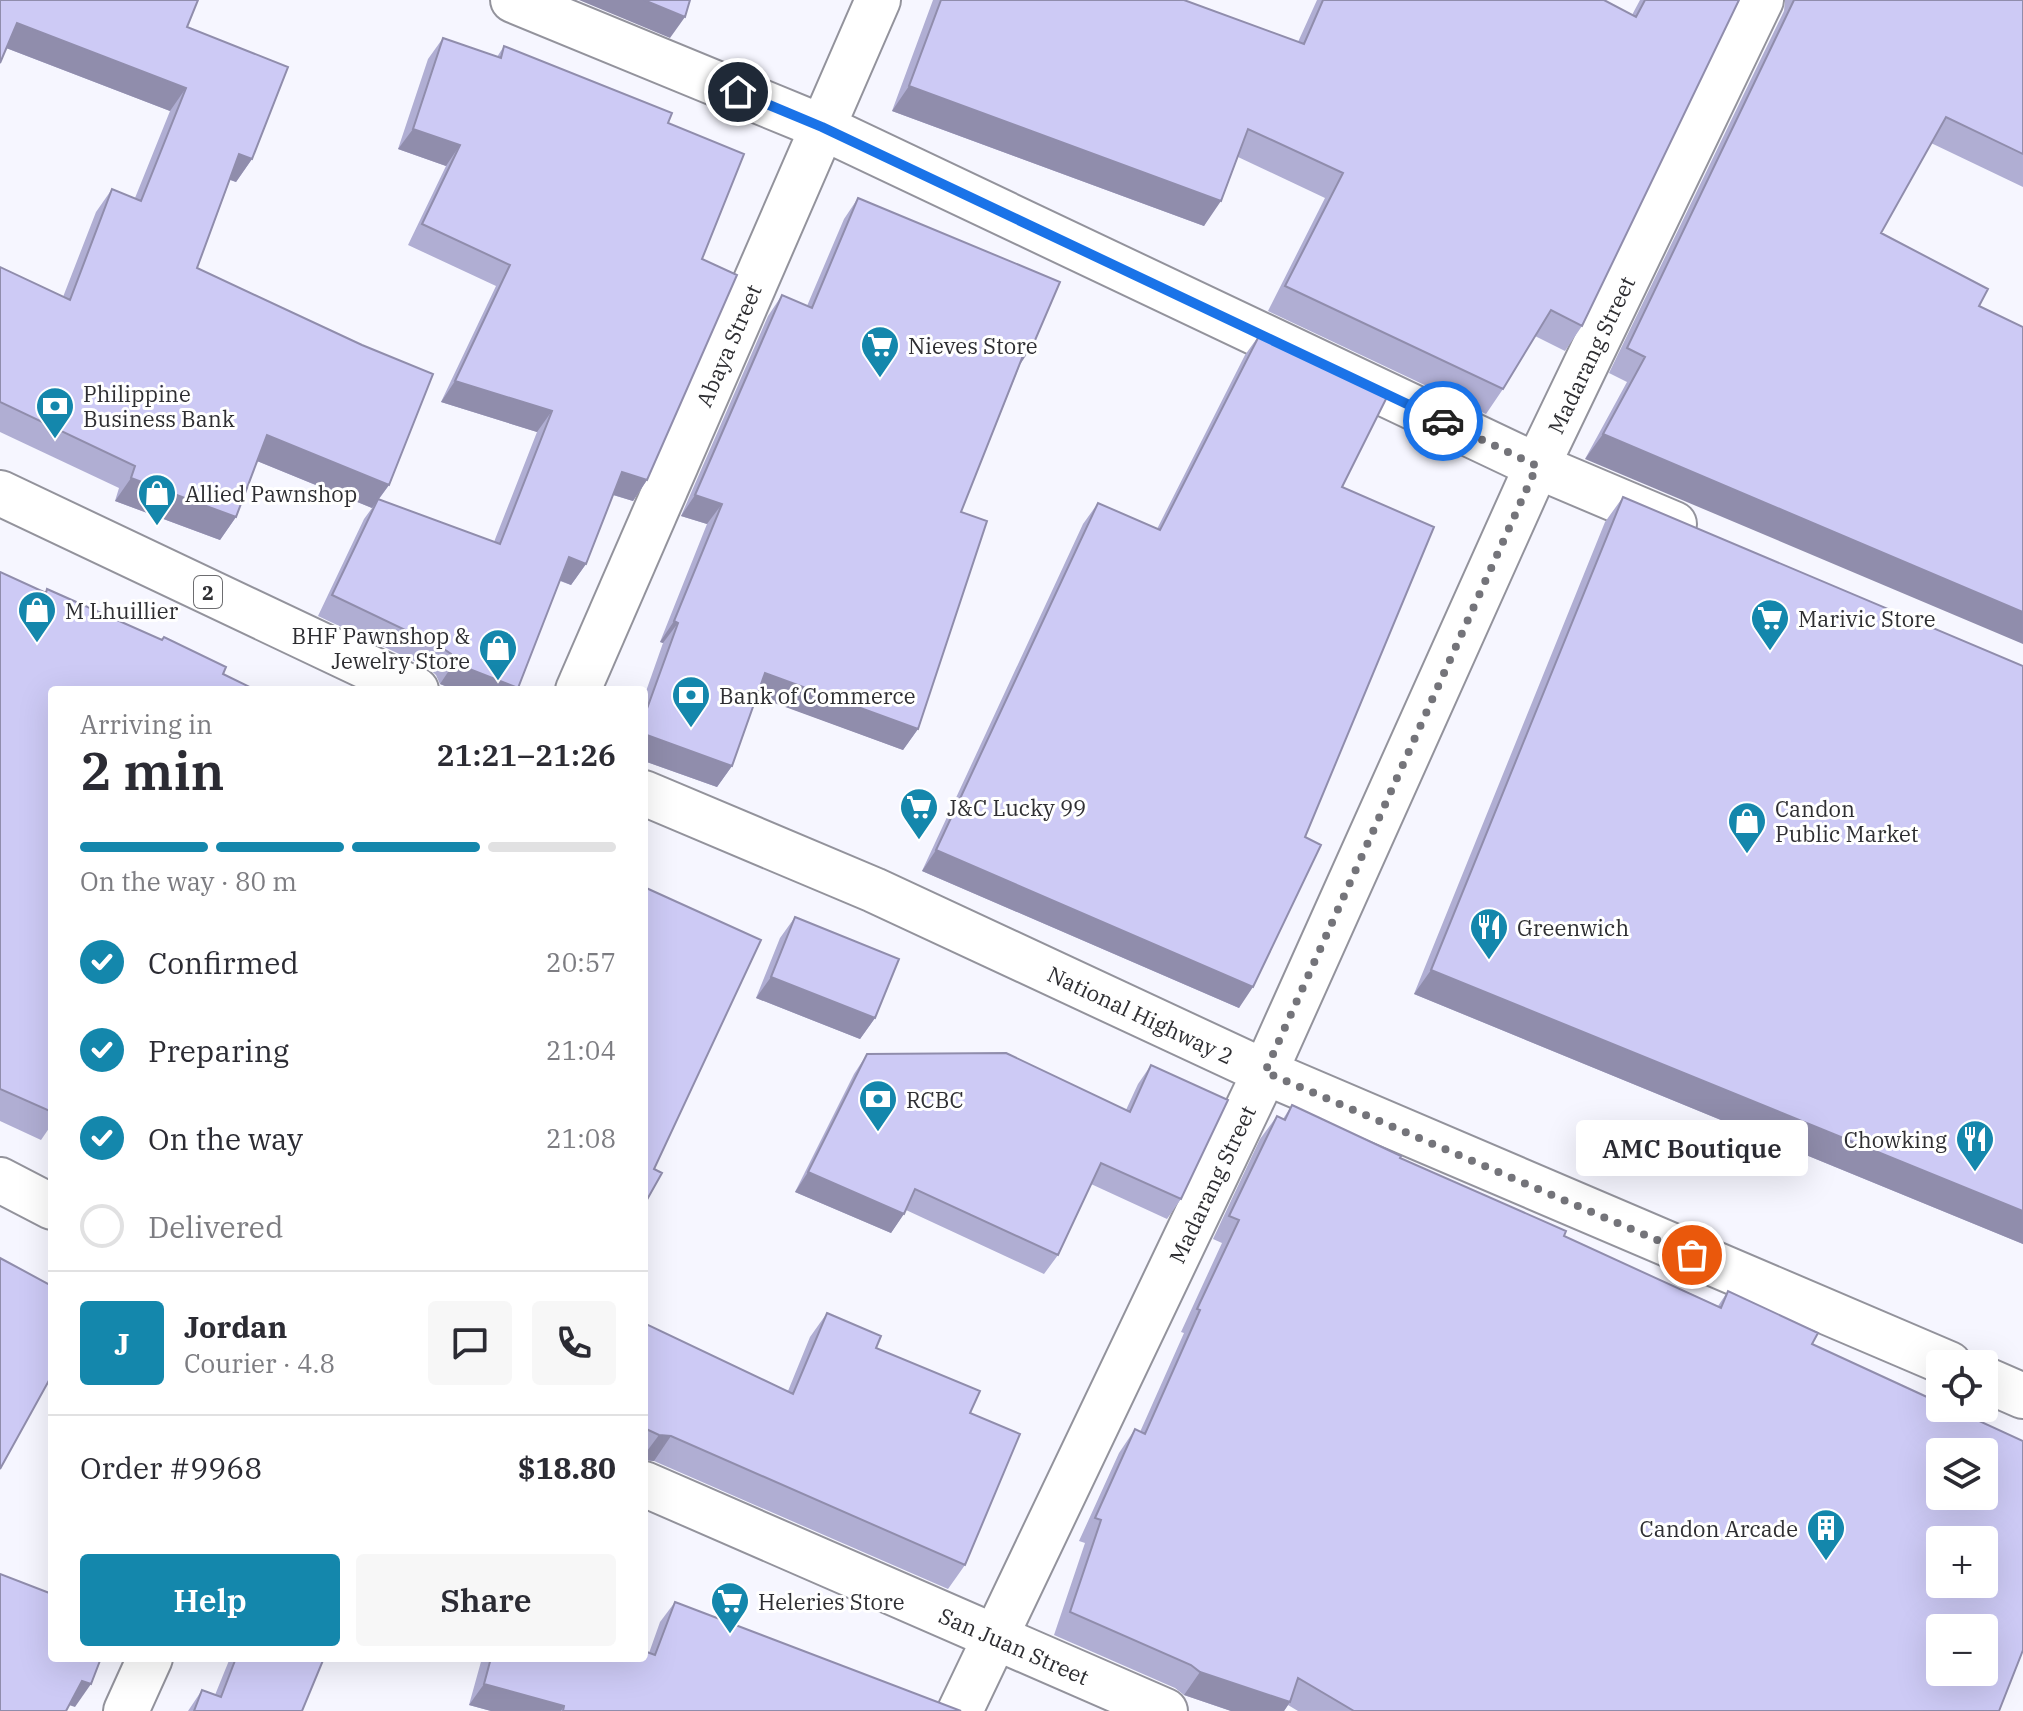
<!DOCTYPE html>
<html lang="en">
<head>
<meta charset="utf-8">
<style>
  :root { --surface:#fff; --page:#f7f7f7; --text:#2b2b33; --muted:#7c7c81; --line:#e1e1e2; --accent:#1487ac }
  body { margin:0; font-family:"IBM Plex Serif",serif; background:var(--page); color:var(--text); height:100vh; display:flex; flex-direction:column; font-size:30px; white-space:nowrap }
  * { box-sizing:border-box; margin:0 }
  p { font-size:26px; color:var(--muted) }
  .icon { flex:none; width:44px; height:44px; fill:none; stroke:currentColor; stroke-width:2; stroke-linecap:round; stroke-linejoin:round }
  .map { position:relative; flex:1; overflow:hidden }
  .side { position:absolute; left:48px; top:686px; width:600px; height:976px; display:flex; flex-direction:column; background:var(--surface); border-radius:8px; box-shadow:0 8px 32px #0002 }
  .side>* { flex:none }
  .controls { position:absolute; left:1926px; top:1350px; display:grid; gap:16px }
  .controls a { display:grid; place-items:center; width:72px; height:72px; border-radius:8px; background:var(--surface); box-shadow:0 8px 32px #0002; font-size:40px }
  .pin { position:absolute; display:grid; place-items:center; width:68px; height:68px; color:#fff; margin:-34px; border:4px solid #fff; border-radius:50%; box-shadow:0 2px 8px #0007 }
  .courier { position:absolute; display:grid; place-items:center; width:80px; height:80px; margin:-40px; border:6px solid #1a73e8; border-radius:50%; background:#fff; color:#222; box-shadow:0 2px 10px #0007 }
  .bubble { position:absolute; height:56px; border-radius:8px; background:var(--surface); box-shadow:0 8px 32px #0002; font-size:26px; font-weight:600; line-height:56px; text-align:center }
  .headline em { font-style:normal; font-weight:600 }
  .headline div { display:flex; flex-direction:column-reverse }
  .headline { display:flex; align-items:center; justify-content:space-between; height:136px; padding:0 32px }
  h1 { font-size:52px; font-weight:600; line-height:60px }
  .bar { display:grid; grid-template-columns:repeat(4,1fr); gap:12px 8px; align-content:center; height:96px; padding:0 32px }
  .bar i { height:10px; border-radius:6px; background:var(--line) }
  .bar .current { background:var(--accent) }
  .bar p { grid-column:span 4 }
  .line { display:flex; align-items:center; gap:20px; padding:0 32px; border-top:2px solid var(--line) }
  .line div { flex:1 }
  .round { display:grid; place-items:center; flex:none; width:84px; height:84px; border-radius:8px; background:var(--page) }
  ol { padding:0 32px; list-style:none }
  li { display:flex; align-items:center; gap:24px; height:88px }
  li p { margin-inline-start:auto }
  li .icon { padding:8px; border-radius:50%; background:var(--accent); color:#fff; stroke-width:4 }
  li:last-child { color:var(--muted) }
  li i { width:44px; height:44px; border:4px solid var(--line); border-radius:50% }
  .cta { display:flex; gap:16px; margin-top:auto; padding:16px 32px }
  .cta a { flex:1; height:92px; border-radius:8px; background:var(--accent); color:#fff; font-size:32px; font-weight:600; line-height:92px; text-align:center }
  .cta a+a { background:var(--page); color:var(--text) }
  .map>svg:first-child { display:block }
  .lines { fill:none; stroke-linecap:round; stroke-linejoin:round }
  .street-casing { stroke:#93939c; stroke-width:48 }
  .primary-casing { stroke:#93939c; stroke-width:48 }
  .street { stroke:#fff; stroke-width:44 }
  .primary { stroke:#fff; stroke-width:44 }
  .wall { fill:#b0aed3 }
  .shaded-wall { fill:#908dac }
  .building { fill:#cdcaf5; stroke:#908dac; stroke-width:2; fill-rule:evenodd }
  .done { stroke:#74747a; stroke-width:8; stroke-dasharray:0 14.4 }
  .route { stroke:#1a73e8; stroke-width:10 }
  .labels { text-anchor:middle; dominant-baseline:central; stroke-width:6; stroke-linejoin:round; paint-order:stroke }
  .shield { fill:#fff; stroke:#6d6d70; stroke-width:2 }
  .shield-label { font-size:20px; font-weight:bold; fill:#2e2e32 }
  .street-label { font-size:22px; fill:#2e2e32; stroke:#fff }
  .poi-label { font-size:22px; fill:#2e2e32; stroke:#fff; text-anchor:start }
</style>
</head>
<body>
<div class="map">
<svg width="2023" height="1711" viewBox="0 0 2023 1711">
  <rect width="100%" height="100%" fill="#f6f6ff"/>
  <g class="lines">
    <defs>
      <g id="street">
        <path d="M513,0l309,127 715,339 137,58"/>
        <path id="s1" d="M578,690l300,-690"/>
        <path d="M0,1180l52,27"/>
        <path id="s2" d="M644,1484l521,227"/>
        <path d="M126,1711l24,-53"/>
        <path id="s3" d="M960,1711l305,-639 272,-606 224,-466"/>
      </g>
      <g id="primary">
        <path d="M0,493l416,197"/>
        <path id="s4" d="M644,793l230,97 391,182 684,292"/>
        <path d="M1984,1379l39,17"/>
      </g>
    </defs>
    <use href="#street" class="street-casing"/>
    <use href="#primary" class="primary-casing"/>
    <use href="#street" class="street"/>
    <use href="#primary" class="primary"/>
  </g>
  <path class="wall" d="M0,0l187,27 65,132 -16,23 -6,-2 -33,88 192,217 -10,14 115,43 43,-110 -96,-30 55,-116 -88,-41 38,-79 -48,-17 30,-90 15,-21 54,19 7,-11 164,77 34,136 -55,221 -14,21 -20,-6 -27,69 -15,21 -11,-4 -44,109h-61l-15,-6 -4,-9 -9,-8 -109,-51 46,-97 8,-11 -115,-47 -21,56 -16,23 -105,-39 4,-13 -119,-56v-165l63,30 33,-85 16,-23 23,9 35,-87 -164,-63z
    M933,0h251l114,42 19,-42h287l28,15 8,-15h99l-157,326 -17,25 -30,-15 -32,53 -17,25 -218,-103 57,-113 -87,-41 -34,69 -312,-115z
    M1785,0h238v187l-92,-44 -346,316 42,-77 -18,-9 175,-362z
    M858,198l162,167 -59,147 -43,217 -15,21 -146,-54 -25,70 -15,21 -73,-26v-64l19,-54 -3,-1 47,-118 -26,-8 87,-200 14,-21 25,11 37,-87z
    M1260,334l82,153 -37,350 -66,171 -317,-137 161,-347 15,-21 59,26 88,-174z
    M1623,497l400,169v578l-609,-250 191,-472z
    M0,572l45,21 2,-4 115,51 64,27 -174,23v434l-11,16 -41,-19z
    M795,917l80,101 -15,21 -104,-41 24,-60z
    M867,1054l259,56 12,-26 13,-19 30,134 -14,20 -76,-35 -33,71 -14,19 -138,-64 -15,23 -96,-41 59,-118z
    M1292,1105l108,53 164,78 154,70 10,-15 84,53 187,367h-701l-10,-6 -4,6h-53l-47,-16 -9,-7 -121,-53 31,-92 -6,-2 40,-88 16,-24 5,3 44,-99 -3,-1 41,-89 -9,-4 47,-100 17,-23 6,3z
    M827,1313l49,35 94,65 -5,152 -17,24 -294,-128 -10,-1v-137l144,68 22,-54z
    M675,1602l286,109h-470l-22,-6 13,-47h162l5,-5 11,-31z
    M230,1658h94l-22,53h-114l14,-21 13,5z"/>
  <path class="shaded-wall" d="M579,0h65l41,17 -15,21z
    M17,23l169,65 -16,23 -169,-65z
    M909,86l312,115 -17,25 -312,-115z
    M413,129l47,16 -14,21 -48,-17z
    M239,154l13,5 -16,23 -13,-5z
    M1028,343l5,2 -14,21z
    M455,381l97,30 -15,21 -96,-30z
    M1603,434l420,178v32l-438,-185z
    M267,435l122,50 -17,23 -122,-50z
    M622,472l25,8 -14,21 -26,-8z
    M131,478l105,39 -16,23 -105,-39z
    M695,495l27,9 -15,20 -26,-8z
    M569,557l17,7 -15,21 -17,-7z
    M674,621l4,2 -15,20 -3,-1z
    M454,663l64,25 -2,2h-61l-15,-6z
    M765,673l153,56 -15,21 -153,-56z
    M644,734l88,32 -15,21 -73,-26z
    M936,850l317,137 -14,21 -317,-137z
    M1431,970l592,241v33l-609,-250z
    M771,977l104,41 -15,21 -104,-41z
    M808,1172l96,42 -13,19 -96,-41z
    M659,1435l12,1 -17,25 -10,-1v-5z
    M1200,1672l90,30 -6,9h-53l-47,-16z
    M82,1681l9,3 -16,23 -9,-3z
    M484,1684l80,22 -3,5h-70l-22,-6z"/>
  <path class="building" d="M0,0h198l-11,27 101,40 -36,92 -13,-5 -42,114 165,77 71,29 -44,111 -122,-50 -31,82 -105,-39 4,-12 -135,-64v-135l70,33 42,-111 29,12 45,-113 -169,-65 -17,40z
    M644,0h46l-5,17z
    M941,0h243l120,44 19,-44h281l32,17 9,-17h94l-157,326 -31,-16 -48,79 -218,-103 58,-113 -95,-44 -27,72 -312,-115z
    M1794,0h229v154l-77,-37 -65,116 107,56 -9,17 44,21v285l-420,-178 42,-77 -18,-9z
    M443,38l58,20 3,-12 168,67 -4,10 76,31 -42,105 35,16 -90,205 -25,-8 -36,92 -17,-7 -51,131 -64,-25 -3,-9 -10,-7 -109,-52 46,-96 122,45 52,-133 -97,-30 55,-116 -88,-41 38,-79 -47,-16z
    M858,198l202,84 -27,63 -5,-2 -67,169 26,9 -69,208 -153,-56 -33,93 -88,-32v-17l34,-94 -4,-2 48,-117 -27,-9 87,-200 30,13z
    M1260,334l128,61 -46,92 92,40 -129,310 16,8 -68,142 -317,-137 162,-347 62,27z
    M1623,497l400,169v545l-592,-241z
    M0,572l46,21 1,-4 115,51 2,-3 62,30 -3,7 33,16h-204v422l-52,-23z
    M644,887l117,53 -107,229 8,4 -18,32z
    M795,917l104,42 -24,59 -104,-41z
    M1006,1053l124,59 21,-47 77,35 -47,99 -80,-36 -43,92 -143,-66 -11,25 -96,-42 59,-118z
    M1292,1105l109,51 -1,2 166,73 -2,5 157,72 7,-17 90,42 -6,11 128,59v5h11l72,33v209l-24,61h-645l-56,-33 -8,24 -90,-30 -9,-7 -121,-53 31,-92 -6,-2 40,-89 10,5 55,-124 -3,-1 42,-89 -10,-4 48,-100 8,4zM1940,1452h44v44h-44zM1940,1540h44v44h-44zM1940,1628h44v44h-44z
    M0,1258l52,28v89l-52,94z
    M827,1313l54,23 -5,12 104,43 -10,22 50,21 -55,131 -294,-129 -12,-1 -15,-7v-105l149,71z
    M0,1574l52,20v64h49l-10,26 -9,-3 -16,30h-66z
    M675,1602l286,109h-398l1,-5 -80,-22 7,-26h153v-7l11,4z
    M236,1658h88l-22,53h-108l8,-21 19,7z"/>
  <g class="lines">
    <path class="done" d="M1443,421l94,45 -272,606 427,183"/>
    <path class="route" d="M738,92l84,35 621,294"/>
  </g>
  <defs>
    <symbol id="supermarket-pin" viewBox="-11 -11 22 30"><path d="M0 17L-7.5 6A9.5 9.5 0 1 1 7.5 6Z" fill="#1487ac" stroke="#fff"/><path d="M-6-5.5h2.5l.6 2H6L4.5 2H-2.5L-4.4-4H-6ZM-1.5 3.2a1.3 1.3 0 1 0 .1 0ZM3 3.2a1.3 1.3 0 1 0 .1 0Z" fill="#fff"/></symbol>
    <symbol id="bank-pin" viewBox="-11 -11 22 30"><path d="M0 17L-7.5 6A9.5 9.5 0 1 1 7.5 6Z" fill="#1487ac" stroke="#fff"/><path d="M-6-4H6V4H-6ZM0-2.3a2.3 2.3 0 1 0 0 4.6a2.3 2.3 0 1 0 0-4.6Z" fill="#fff"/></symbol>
    <symbol id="shop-pin" viewBox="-11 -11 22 30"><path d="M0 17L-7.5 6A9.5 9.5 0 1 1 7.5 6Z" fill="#1487ac" stroke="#fff"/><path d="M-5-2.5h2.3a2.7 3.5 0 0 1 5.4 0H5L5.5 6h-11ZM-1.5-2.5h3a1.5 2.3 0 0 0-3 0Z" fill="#fff"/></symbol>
    <symbol id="restaurant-pin" viewBox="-11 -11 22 30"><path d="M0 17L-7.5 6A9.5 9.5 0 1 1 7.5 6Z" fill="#1487ac" stroke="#fff"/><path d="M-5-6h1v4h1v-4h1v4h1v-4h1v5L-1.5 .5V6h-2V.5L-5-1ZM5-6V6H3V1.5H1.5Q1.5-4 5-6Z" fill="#fff"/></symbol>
    <symbol id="building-pin" viewBox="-11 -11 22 30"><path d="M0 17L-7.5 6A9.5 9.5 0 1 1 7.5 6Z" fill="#1487ac" stroke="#fff"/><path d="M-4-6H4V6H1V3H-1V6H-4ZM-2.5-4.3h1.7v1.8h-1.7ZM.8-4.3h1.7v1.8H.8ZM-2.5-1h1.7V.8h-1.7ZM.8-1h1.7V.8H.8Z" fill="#fff"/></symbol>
  </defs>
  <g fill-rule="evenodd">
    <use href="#supermarket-pin" x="858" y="323" width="44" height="60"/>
    <use href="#bank-pin" x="33" y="384" width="44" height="60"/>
    <use href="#shop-pin" x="135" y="471" width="44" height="60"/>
    <use href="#shop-pin" x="15" y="588" width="44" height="60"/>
    <use href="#supermarket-pin" x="1748" y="596" width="44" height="60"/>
    <use href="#shop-pin" x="476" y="626" width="44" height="60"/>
    <use href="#bank-pin" x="669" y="673" width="44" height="60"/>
    <use href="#supermarket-pin" x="897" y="785" width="44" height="60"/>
    <use href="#shop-pin" x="1725" y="799" width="44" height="60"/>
    <use href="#restaurant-pin" x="1467" y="905" width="44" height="60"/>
    <use href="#bank-pin" x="856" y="1077" width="44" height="60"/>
    <use href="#restaurant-pin" x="1953" y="1117" width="44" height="60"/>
    <use href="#building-pin" x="1804" y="1506" width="44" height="60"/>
    <use href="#supermarket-pin" x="708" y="1579" width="44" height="60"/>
  </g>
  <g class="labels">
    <rect class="shield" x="194" y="576" width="28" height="32" rx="6"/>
    <g class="shield-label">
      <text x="208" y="592">2</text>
    </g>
    <g class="street-label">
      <text stroke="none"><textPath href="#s1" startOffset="376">Abaya Street</textPath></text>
      <text stroke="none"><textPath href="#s3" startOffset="1496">Madarang Street</textPath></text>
      <text stroke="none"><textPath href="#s4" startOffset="544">National Highway 2</textPath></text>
      <text stroke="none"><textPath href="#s3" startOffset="584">Madarang Street</textPath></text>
      <text stroke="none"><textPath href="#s2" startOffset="404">San Juan Street</textPath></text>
    </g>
    <g class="poi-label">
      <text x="908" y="345">Nieves Store</text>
      <text x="83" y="393">Philippine<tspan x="83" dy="25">Business Bank</tspan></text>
      <text x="185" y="493">Allied Pawnshop</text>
      <text x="65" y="610">M Lhuillier</text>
      <text x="1798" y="618">Marivic Store</text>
      <text x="470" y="635" text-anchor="end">BHF Pawnshop &amp;<tspan x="470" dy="25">Jewelry Store</tspan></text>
      <text x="719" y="695">Bank of Commerce</text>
      <text x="947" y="807">J&amp;C Lucky 99</text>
      <text x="1775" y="808">Candon<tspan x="1775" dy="25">Public Market</tspan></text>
      <text x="1517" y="927">Greenwich</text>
      <text x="906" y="1099">RCBC</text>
      <text x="1947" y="1139" text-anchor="end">Chowking</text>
      <text x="1798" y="1528" text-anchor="end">Candon Arcade</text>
      <text x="758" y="1601">Heleries Store</text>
    </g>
  </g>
</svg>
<div class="controls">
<a><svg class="icon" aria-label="locate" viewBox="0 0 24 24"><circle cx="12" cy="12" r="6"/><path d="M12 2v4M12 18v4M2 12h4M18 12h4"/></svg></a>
<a><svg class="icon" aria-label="layers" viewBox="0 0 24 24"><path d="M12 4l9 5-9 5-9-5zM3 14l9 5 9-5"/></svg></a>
<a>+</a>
<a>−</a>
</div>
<div class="pin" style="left:1692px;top:1255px;background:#ea580c"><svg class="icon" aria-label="bag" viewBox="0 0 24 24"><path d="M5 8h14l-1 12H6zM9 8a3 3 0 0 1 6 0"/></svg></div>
<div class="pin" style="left:738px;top:92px;background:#1f2937"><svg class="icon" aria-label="home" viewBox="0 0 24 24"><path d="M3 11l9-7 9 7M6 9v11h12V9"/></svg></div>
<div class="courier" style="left:1443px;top:421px"><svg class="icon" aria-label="car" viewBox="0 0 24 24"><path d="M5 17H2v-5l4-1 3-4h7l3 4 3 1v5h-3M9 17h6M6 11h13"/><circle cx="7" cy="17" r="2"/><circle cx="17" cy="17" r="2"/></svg></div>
<div class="bubble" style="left:1576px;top:1120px;width:232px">AMC Boutique</div>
<section class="side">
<div class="headline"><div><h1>2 min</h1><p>Arriving in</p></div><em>21:21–21:26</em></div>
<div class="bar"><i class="current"></i><i class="current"></i><i class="current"></i><i></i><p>On the way · 80 m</p></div>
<ol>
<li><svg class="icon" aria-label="check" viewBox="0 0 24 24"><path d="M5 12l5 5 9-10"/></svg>Confirmed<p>20:57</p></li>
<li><svg class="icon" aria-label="check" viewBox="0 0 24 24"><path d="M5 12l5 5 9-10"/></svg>Preparing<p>21:04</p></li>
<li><svg class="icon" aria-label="check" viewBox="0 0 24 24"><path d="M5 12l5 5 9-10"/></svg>On the way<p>21:08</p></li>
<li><i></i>Delivered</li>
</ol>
<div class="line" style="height:144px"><b class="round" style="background:var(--accent);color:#fff">J</b><div><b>Jordan</b><p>Courier · 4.8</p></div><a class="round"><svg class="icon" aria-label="chat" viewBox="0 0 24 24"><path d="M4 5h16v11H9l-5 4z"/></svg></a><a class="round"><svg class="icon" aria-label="phone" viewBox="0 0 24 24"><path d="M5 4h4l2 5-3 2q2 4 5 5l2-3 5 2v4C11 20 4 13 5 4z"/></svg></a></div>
<div class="line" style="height:104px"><div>Order #9968</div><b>$18.80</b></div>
<div class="cta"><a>Help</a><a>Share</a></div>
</section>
</div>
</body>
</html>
